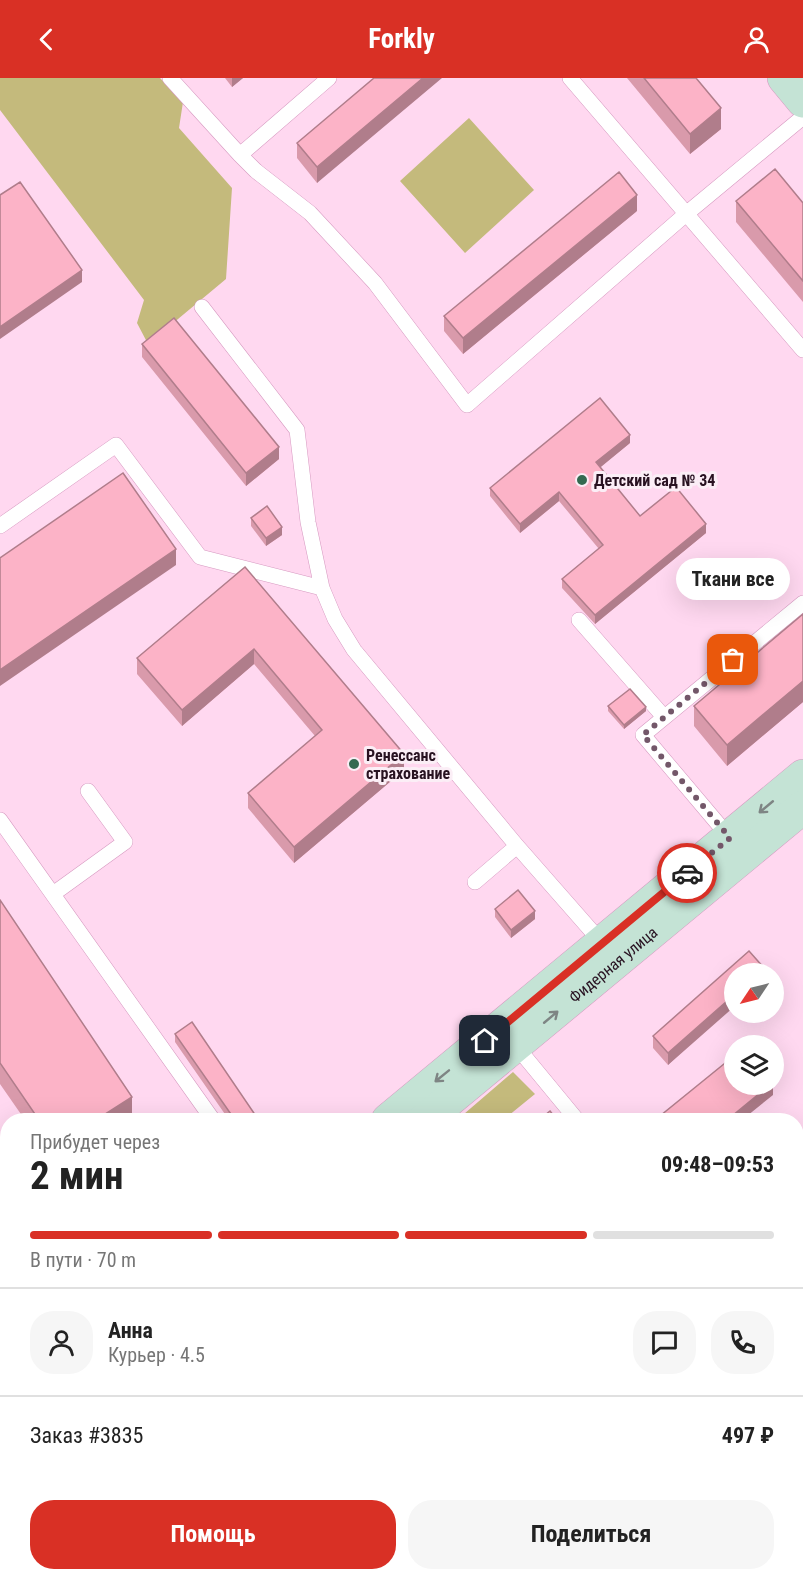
<!DOCTYPE html>
<html lang="ru">
<head>
<meta charset="utf-8">
<style>
  :root { --surface:#fff; --page:#f6f6f6; --text:#222; --muted:#767676; --line:#e0e0e0; --accent:#d93025 }
  body { margin:0; font-family:"Roboto Condensed",sans-serif; background:var(--page); color:var(--text); height:100vh; display:flex; flex-direction:column; font-size:22px; white-space:nowrap }
  * { box-sizing:border-box; margin:0 }
  p { font-size:20px; color:var(--muted) }
  .icon { flex:none; width:33px; height:33px; fill:none; stroke:currentColor; stroke-width:2; stroke-linecap:round; stroke-linejoin:round }
  .map { position:relative; flex:1; overflow:hidden }
  .panel { position:absolute; left:0px; top:1035px; width:804px; height:468px; display:flex; flex-direction:column; background:var(--surface); border-radius:24px 24px 0 0; box-shadow:0 6px 24px #0002 }
  .panel>* { flex:none }
  .needle { width:39px; rotate:235deg }
  .fabs { position:absolute; left:724px; top:885px; display:grid; gap:12px }
  .fabs a { display:grid; place-items:center; width:60px; height:60px; border-radius:50%; background:var(--surface); box-shadow:0 6px 24px #0002; font-size:30px }
  .pin { position:absolute; display:grid; place-items:center; width:51px; height:51px; color:#fff; margin:-26px; border-radius:12px; box-shadow:0 3px 9px #0006 }
  .courier { position:absolute; display:grid; place-items:center; width:60px; height:60px; margin:-30px; border:4px solid #d93025; border-radius:50%; background:#fff; color:#222; box-shadow:0 2px 8px #0007 }
  .bubble { position:absolute; height:42px; border-radius:21px; background:var(--surface); box-shadow:0 6px 24px #0002; font-size:20px; font-weight:700; line-height:42px; text-align:center }
  .summary em { font-style:normal; font-weight:700 }
  .summary div { display:flex; flex-direction:column-reverse }
  .summary { display:flex; align-items:center; justify-content:space-between; height:102px; padding:0 30px }
  h1 { font-size:39px; font-weight:700; line-height:45px }
  .bar { display:grid; grid-template-columns:repeat(4,1fr); gap:9px 6px; align-content:center; height:72px; padding:0 30px }
  .bar i { height:8px; border-radius:4px; background:var(--line) }
  .bar .active { background:var(--accent) }
  .bar p { grid-column:span 4 }
  .line { display:flex; align-items:center; gap:15px; padding:0 30px; border-top:2px solid var(--line) }
  .line div { flex:1 }
  .round { display:grid; place-items:center; flex:none; width:63px; height:63px; border-radius:24px; background:var(--page) }
  .button { display:flex; gap:12px; margin-top:auto; padding:12px 30px }
  .button a { flex:1; height:69px; border-radius:24px; background:var(--accent); color:#fff; font-size:24px; font-weight:700; line-height:69px; text-align:center }
  .button a+a { background:var(--page); color:var(--text) }
  header { display:flex; justify-content:space-between; align-items:center; height:78px; padding:0 30px; background:var(--accent); color:#fff; font-size:27px; font-weight:700 }
  .map>svg:first-child { display:block }
  .green { fill:#c4ba7c }
  .lines { fill:none; stroke-linecap:round; stroke-linejoin:round }
  .lane-casing { stroke:#d699c0; stroke-width:16 }
  .secondary-casing { stroke:#d699c0; stroke-width:34 }
  .lane { stroke:#fff; stroke-width:15 }
  .secondary { stroke:#c4e3d5; stroke-width:33 }
  .wall { fill:#d99aab }
  .shaded-wall { fill:#b07d8b }
  .building { fill:#fcb3c7; stroke:#b07d8b; stroke-width:1.5 }
  .oneway { stroke:#7e8584 }
  .done { stroke:#735769; stroke-width:6; stroke-dasharray:0 10.8 }
  .route { stroke:#d93025; stroke-width:8 }
  .poi-dot { fill:#346a50; stroke:#fbeef6; stroke-width:2 }
  .labels { text-anchor:middle; dominant-baseline:central; stroke-width:6; stroke-linejoin:round; paint-order:stroke }
  .poi-label { font-size:16px; font-weight:bold; fill:#281221; stroke:#fbeef6; text-anchor:start }
  .street-label { font-size:16px; fill:#281221; stroke:#fbeef6 }
</style>
</head>
<body>
<header><svg class="icon" aria-label="back" viewBox="0 0 24 24"><path d="M15 5l-7 7 7 7"/></svg>Forkly<svg class="icon" aria-label="person" viewBox="0 0 24 24"><circle cx="12" cy="8" r="4"/><path d="M4 21q1-7 8-7t8 7"/></svg></header>
<div class="map">
<svg width="803" height="1503" viewBox="0 0 803 1503">
  <rect width="100%" height="100%" fill="#ffd8f0"/>
  <path class="green" d="M0,0h160l23,24 -4,26 53,60 -6,91 -78,65 -11,-21 7,-23 -144,-190z
    M469,40l65,72 -69,63 -65,-72z
    M513,994l22,22 -32,26h-46z
    M7,1237v41l-7,3v-41z"/>
  <g class="lines">
    <defs>
      <path id="lane" d="M170,0l70,77 16,16 54,42 65,70 92,122 219,-191 117,-97
        M570,0l233,272
        M240,77l89,-77
        M202,229l95,123 11,92 14,66 13,31 19,31 163,196 86,98
        M0,448l116,-81 84,112 122,31
        M579,542l85,97
        M0,742l213,300
        M730,760l-87,-103 160,-132
        M475,804l42,-36
        M53,816l72,-52 -37,-51
        M516,968l61,74
        M23,1496l5,7"/>
      <g id="secondary">
        <path d="M784,0l19,23"/>
        <path d="M388,1042l415,-344"/>
        <path id="s1" d="M425,1042l378,-313"/>
        <path d="M0,1295l8,-3"/>
        <path d="M0,1337l8,-3"/>
      </g>
    </defs>
    <use href="#lane" class="lane-casing"/>
    <use href="#secondary" class="secondary-casing"/>
    <use href="#lane" class="lane"/>
    <use href="#secondary" class="secondary"/>
  </g>
  <path class="wall" d="M225,0h18l-11,9z
    M374,0l-57,105 -20,-25v-15z
    M627,0h69l25,51 -31,25z
    M736,123l67,2v99l-67,-80z
    M637,133l-174,143 -19,-23v-15z
    M142,266l137,115 -33,27 -104,-129z
    M630,365l-30,24 40,49 66,17 -111,91 -33,-36v-9l37,-30 -40,-48 -39,32 -30,-37v-8z
    M251,440l31,17 -16,11 -15,-20z
    M245,489l159,203 -110,93 -46,-55v-15l67,-57 -61,-72 -72,62 -45,-52v-16z
    M803,536v88l-76,64 -33,-40v-20z
    M608,628l38,5 -22,18 -16,-18z
    M0,822l132,218 -5,2h-102l-25,-36z
    M495,831l40,10 -24,19 -16,-21z
    M764,896l-96,91 -15,-17v-12z
    M175,956l83,86h-29l-54,-78z
    M118,1496h208l4,7h-207z"/>
  <path class="shaded-wall" d="M232,0h11l-11,9z
    M423,0h19l-125,105v-16z
    M721,30v21l-31,25v-20z
    M637,117v16l-174,143v-16z
    M82,192v12l-82,57v-12z
    M630,357v8l-34,28v-9z
    M279,369v12l-33,27v-13z
    M559,414v9l-39,32v-9z
    M706,446v9l-111,91v-9z
    M282,449v8l-16,11v-8z
    M176,471v16l-176,121v-16z
    M254,571v15l-72,62v-16z
    M803,603v21l-76,64v-21z
    M646,629v4l-22,18v-4z
    M404,676v16l-110,93v-16z
    M535,833v8l-24,19v-8z
    M764,890v6h-6z
    M735,916v12l-67,59v-12z
    M771,1006h2v11l-31,25h-15z
    M132,1019v21l-5,2h-31z
    M286,1496h6v7h-15z"/>
  <path class="building" d="M374,0h49l-106,89 -20,-24z
    M644,0h52l25,30 -31,26z
    M775,91l28,34v78l-67,-80z
    M619,94l18,23 -174,143 -19,-22z
    M20,104l62,88 -82,57v-132z
    M174,240l105,129 -33,26 -104,-129z
    M600,320l30,37 -34,27 44,54 36,-29 30,37 -111,91 -33,-36 41,-34 -44,-53 -39,32 -30,-36z
    M123,395l53,76 -176,121v-112z
    M267,428l15,21 -16,11 -15,-20z
    M245,489l159,187 -110,93 -46,-54 74,-63 -68,-81 -72,61 -45,-52z
    M803,536v67l-76,64 -33,-39z
    M630,611l16,18 -22,18 -16,-19z
    M518,812l17,21 -24,19 -16,-21z
    M0,822l132,197 -36,23h-57l-39,-57z
    M749,873l15,17 -6,6h-23v20l-67,59 -15,-17z
    M192,944l66,97 -2,1h-21l-60,-86z
    M735,977v29h36l-44,36h-72z
    M550,1033l7,9h-18z
    M128,1496h158l-9,7h-144z
    M296,1496h30l4,4 -3,3h-25z"/>
  <defs><path id="oneway-shaft" d="M-6 0H5M1.5-3L5.5 0L1.5 3" fill="none" stroke-width="1.6" stroke-linecap="round" stroke-linejoin="round" transform="scale(1.5)"/></defs>
  <g class="oneway">
    <use href="#oneway-shaft" transform="translate(766 729) rotate(140)"/>
    <use href="#oneway-shaft" transform="translate(551 939) rotate(-40)"/>
    <use href="#oneway-shaft" transform="translate(442 998) rotate(141)"/>
  </g>
  <g class="lines">
    <path class="done" d="M687,795l43,-35 -87,-103 90,-75"/>
    <path class="route" d="M485,963l202,-168"/>
  </g>
  <g class="poi-dot">
    <circle cx="582" cy="402" r="6"/>
    <circle cx="354" cy="686" r="6"/>
  </g>
  <g class="labels">
    <g class="poi-label">
      <text x="594" y="402">Детский сад № 34</text>
      <text x="366" y="677">Ренессанс<tspan x="366" dy="18">страхование</tspan></text>
    </g>
    <g class="street-label">
      <text stroke="none"><textPath href="#s1" startOffset="244">Фидерная улица</textPath></text>
    </g>
  </g>
</svg>
<div class="fabs">
<a><svg class="needle" viewBox="-14 -14 28 28"><path d="M0-13l5 13h-10z" fill="#e53935"/><path d="M0 13l5-13h-10z" fill="#767676"/></svg></a>
<a><svg class="icon" aria-label="layers" viewBox="0 0 24 24"><path d="M12 4l9 5-9 5-9-5zM3 14l9 5 9-5"/></svg></a>
</div>
<div class="pin" style="left:733px;top:582px;background:#ea580c"><svg class="icon" aria-label="bag" viewBox="0 0 24 24"><path d="M5 8h14l-1 12H6zM9 8a3 3 0 0 1 6 0"/></svg></div>
<div class="pin" style="left:485px;top:963px;background:#1f2937"><svg class="icon" aria-label="home" viewBox="0 0 24 24"><path d="M3 11l9-7 9 7M6 9v11h12V9"/></svg></div>
<div class="courier" style="left:687px;top:795px"><svg class="icon" aria-label="car" viewBox="0 0 24 24"><path d="M5 17H2v-5l4-1 3-4h7l3 4 3 1v5h-3M9 17h6M6 11h13"/><circle cx="7" cy="17" r="2"/><circle cx="17" cy="17" r="2"/></svg></div>
<div class="bubble" style="left:676px;top:480px;width:114px">Ткани все</div>
<section class="panel">
<div class="summary"><div><h1>2 мин</h1><p>Прибудет через</p></div><em>09:48–09:53</em></div>
<div class="bar"><i class="active"></i><i class="active"></i><i class="active"></i><i></i><p>В пути · 70 m</p></div>
<div class="line" style="height:108px"><a class="round"><svg class="icon" aria-label="person" viewBox="0 0 24 24"><circle cx="12" cy="8" r="4"/><path d="M4 21q1-7 8-7t8 7"/></svg></a><div><b>Анна</b><p>Курьер · 4.5</p></div><a class="round"><svg class="icon" aria-label="chat" viewBox="0 0 24 24"><path d="M4 5h16v11H9l-5 4z"/></svg></a><a class="round"><svg class="icon" aria-label="phone" viewBox="0 0 24 24"><path d="M5 4h4l2 5-3 2q2 4 5 5l2-3 5 2v4C11 20 4 13 5 4z"/></svg></a></div>
<div class="line" style="height:78px"><div>Заказ #3835</div><b>497 ₽</b></div>
<div class="button"><a>Помощь</a><a>Поделиться</a></div>
</section>
</div>
</body>
</html>
